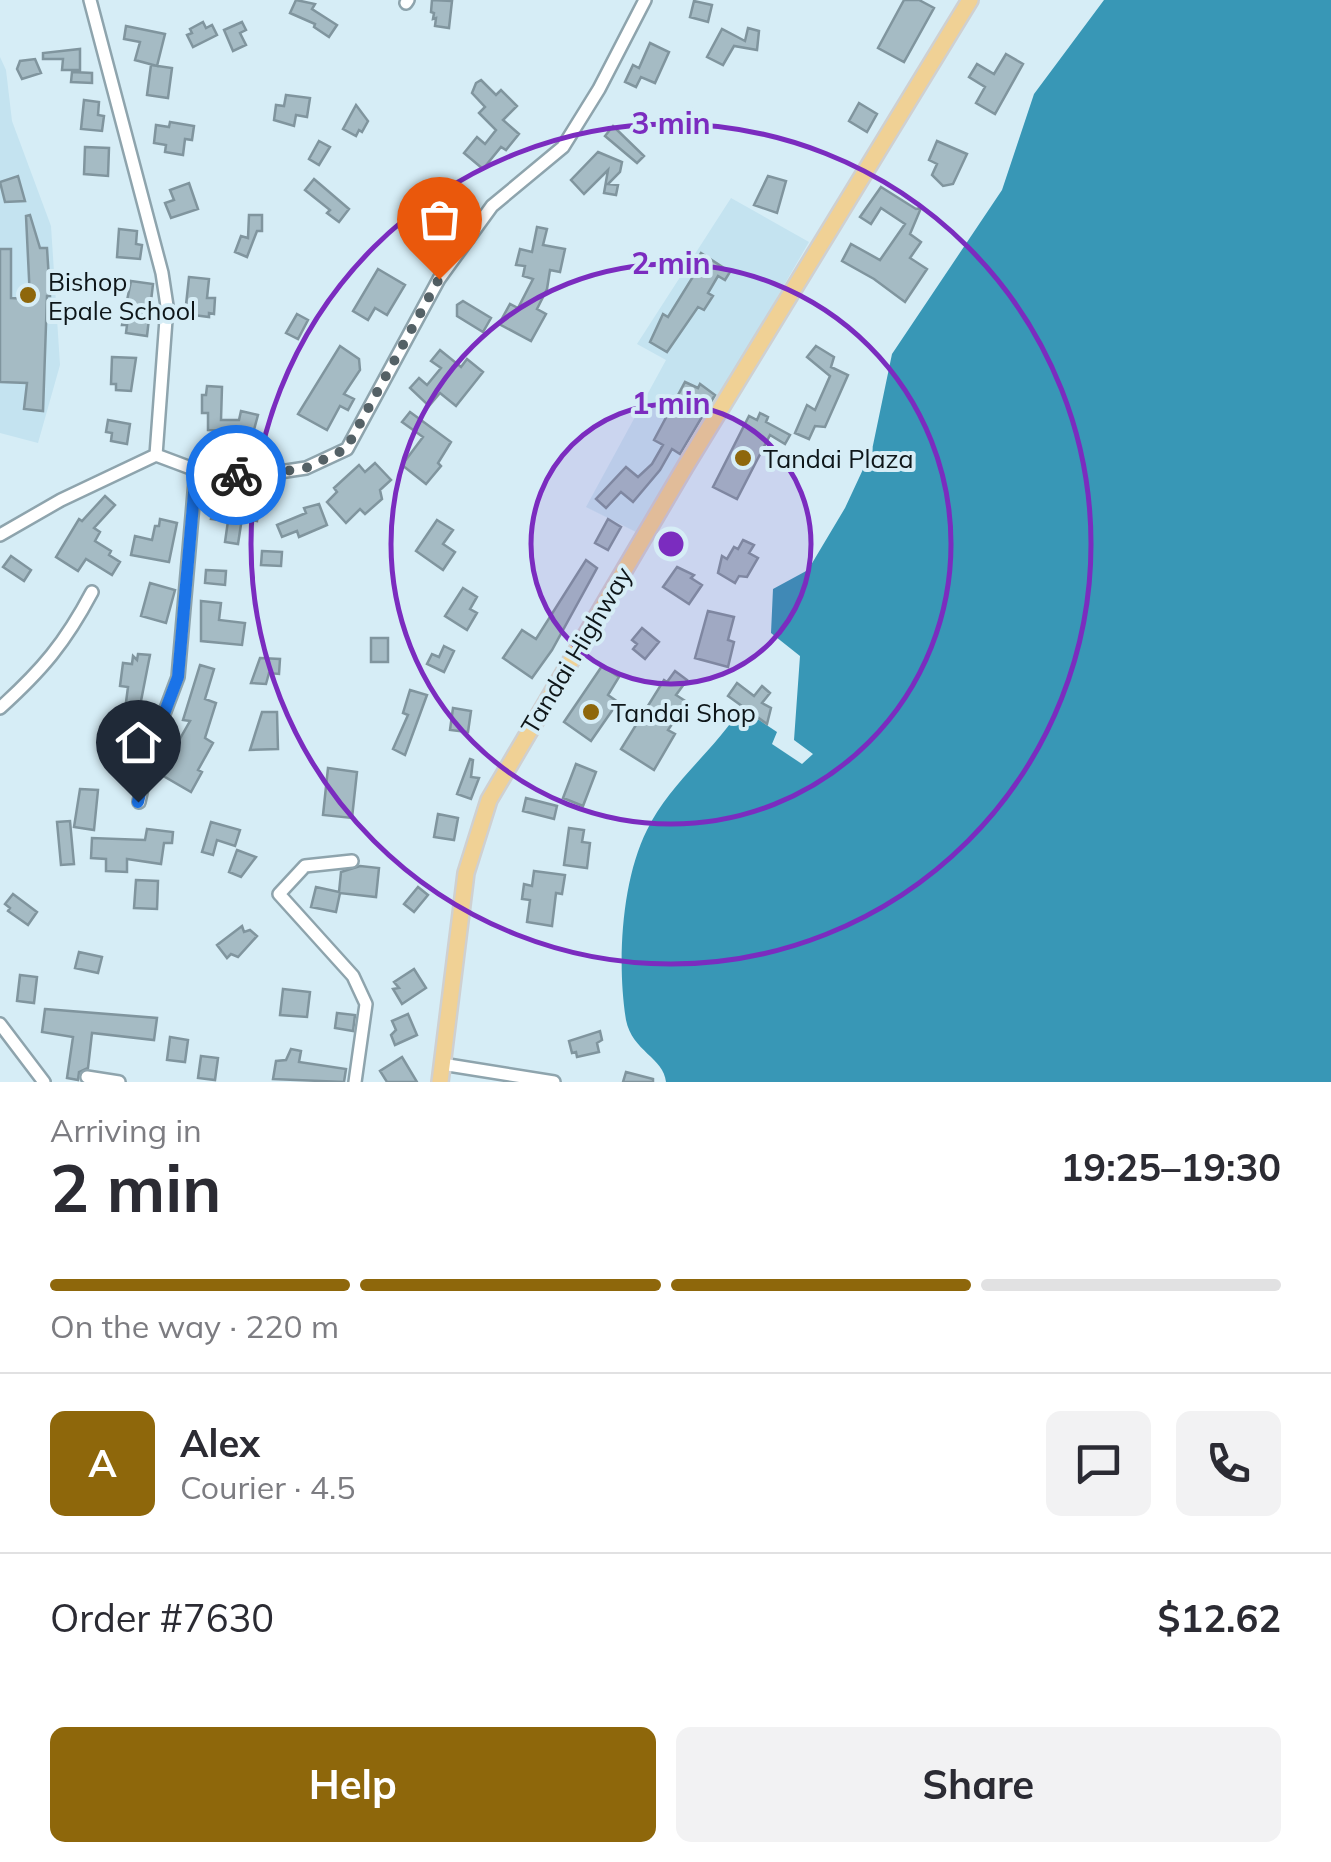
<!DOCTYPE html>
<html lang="en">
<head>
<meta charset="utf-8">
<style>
  :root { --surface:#fff; --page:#f2f2f3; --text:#2b2b33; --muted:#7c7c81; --line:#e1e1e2; --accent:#8e670b }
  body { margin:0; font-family:Mulish,sans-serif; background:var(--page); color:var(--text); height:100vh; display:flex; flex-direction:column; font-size:38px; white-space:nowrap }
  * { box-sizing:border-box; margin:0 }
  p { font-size:32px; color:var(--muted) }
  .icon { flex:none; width:55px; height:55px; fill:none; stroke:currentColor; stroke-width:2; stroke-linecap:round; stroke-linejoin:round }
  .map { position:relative; height:1082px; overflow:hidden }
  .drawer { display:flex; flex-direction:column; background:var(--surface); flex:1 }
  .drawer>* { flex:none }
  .pin { position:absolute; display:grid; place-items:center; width:85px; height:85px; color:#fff; margin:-102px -42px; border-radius:50% 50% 50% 0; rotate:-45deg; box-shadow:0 0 10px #0007 }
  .pin .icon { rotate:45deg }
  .courier { position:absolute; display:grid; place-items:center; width:100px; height:100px; margin:-50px; border:8px solid #1a73e8; border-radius:50%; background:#fff; color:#222; box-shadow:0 2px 12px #0007 }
  .summary em { font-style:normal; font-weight:700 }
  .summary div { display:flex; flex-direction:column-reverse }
  .summary { display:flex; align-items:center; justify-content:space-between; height:170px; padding:0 50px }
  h1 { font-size:65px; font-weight:700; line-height:75px }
  .bar { display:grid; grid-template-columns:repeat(4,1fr); gap:15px 10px; align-content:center; height:120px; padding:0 50px }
  .bar i { height:12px; border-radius:8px; background:var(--line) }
  .bar .selected { background:var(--accent) }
  .bar p { grid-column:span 4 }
  .line { display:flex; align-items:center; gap:25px; padding:0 50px; border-top:2px solid var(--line) }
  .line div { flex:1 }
  .round { display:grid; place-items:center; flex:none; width:105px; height:105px; border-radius:15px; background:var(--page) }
  .cta { display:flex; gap:20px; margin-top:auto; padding:20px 50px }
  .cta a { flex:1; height:115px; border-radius:15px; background:var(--accent); color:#fff; font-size:40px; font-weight:700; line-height:115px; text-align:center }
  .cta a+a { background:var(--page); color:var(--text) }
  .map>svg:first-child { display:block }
  .built { fill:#c4e3f0 }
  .water { fill:#3897b6 }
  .building { fill:#a5bbc4; stroke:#80959e; stroke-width:2.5 }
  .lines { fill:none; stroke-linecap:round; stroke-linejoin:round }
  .minor-casing { stroke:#8ea4ad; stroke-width:16 }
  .major-casing { stroke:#cfd0d1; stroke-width:20 }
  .minor { stroke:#fff; stroke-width:11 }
  .major { stroke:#f0d195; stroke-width:15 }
  .done { stroke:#546166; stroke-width:10; stroke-dasharray:0 18 }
  .route { stroke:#1a73e8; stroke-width:12 }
  .ring { fill:none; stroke:#7b2cbf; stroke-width:5 }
  .poi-dot { fill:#8e670b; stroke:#d6edf6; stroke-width:4 }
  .labels { text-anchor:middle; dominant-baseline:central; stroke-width:8; stroke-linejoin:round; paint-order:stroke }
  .poi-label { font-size:25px; fill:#0e1619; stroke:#d6edf6; text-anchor:start }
  .street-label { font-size:25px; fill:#0e1619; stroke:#d6edf6 }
  .centre { fill:#7b2cbf; stroke:#d6edf6; stroke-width:5 }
  .ring-label { font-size:30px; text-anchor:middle; font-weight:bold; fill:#7b2cbf; stroke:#d6edf6; stroke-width:8; stroke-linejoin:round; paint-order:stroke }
</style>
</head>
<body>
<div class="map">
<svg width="1331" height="1082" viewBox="0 0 1331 1082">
  <rect width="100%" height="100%" fill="#d6edf6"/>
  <path class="built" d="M0,57l6,13 6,51 39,105 9,139 -22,78 -38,-10z
    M731,198l78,44 -169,292 -54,-27 80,-147 -29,-16z"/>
  <path class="water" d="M1104,0h227v1082h-665c-2,-24 -34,-31 -40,-62 -9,-56 -5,-138 21,-190 22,-46 67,-79 94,-122l36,24 -5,12 30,20 11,-10 -19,-14 6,-84 -29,-23 2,-44 35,-19 37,-62 27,-58 20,-96 110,-164 32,-96z"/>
  <path class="building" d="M296,0l19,4 -3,5 25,16 -8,12 -15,-10 1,-3 -25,-11z
    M432,0l20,1 -3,27 -14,-2 1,-8 -3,1 1,-6 -3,-1z
    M904,0h15l15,8 -30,54 -26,-14z
    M694,1l18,4 -4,17 -18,-5z
    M203,22l3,6 6,-3 5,10 -24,12 -6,-12 5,-2 -2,-4z
    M242,22l4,8 -6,3 6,12 -13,6 -9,-21z
    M126,26l39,8 -8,32 -22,-6 5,-18 -16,-3z
    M748,28l11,3 -2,19 -23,-4 -11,19 -16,-8 15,-28 23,12z
    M650,43l19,9 -14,31 -14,-6 -5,10 -11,-5 8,-17 6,3z
    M80,49v21h-18l1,-11h-20v-6z
    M1006,54l17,10 -28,50 -19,-11 9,-16 -16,-10 8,-13 17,10z
    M35,59l6,14 -19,6 -5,-10 3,-8z
    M151,65l21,3 -4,30 -21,-3z
    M72,72l20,1v10l-21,-1z
    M481,80l15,15 5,-5 16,16 -14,14 16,14 -13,16 -5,-3 -18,22 -19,-16 13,-16 8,7 11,-14 -17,-17 6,-6 -13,-14 4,-10z
    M286,95l24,3 -3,19 -11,-2 -2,11 -20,-6 2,-15 8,1z
    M84,100l15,2 -1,13 6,1 -2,15 -21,-2z
    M859,103l18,11 -10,18 -18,-11z
    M356,105l12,16 -6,11 -3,-2 -3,6 -13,-7z
    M170,122l24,4 -2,14 -7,-1 -2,16 -18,-3 1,-7 -12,-2 2,-18 13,2z
    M613,126l31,30 -7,7 -32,-27z
    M319,141l11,6 -11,18 -10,-6z
    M937,141l30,13 -14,30 -10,2 -11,-11 5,-11 -8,-4z
    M85,147l24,1 -1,28 -24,-2z
    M598,152l24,10 -2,10 -12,12 10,1 -2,10 -12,-2 4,-23 -24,24 -13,-14z
    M18,176l7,25 -20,1 -5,-20z
    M768,176l18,5 -9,32 -23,-8z
    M314,179l35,30 -10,13 -12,-9 3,-3 -25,-20z
    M189,183l9,26 -27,9 -6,-15 9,-3 -4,-10z
    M452,183l16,16 -36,37 -27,-25 11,-12 11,10z
    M881,187l35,22 5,-1 -11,26 11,8 -11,16 17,11 -22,33 -31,-23 -32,-18 9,-17 29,16 25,-36 -24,-16 -10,16 -11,-7z
    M30,215l10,33h7l3,48h-3l-4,115 -19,-2 3,-26 -27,-1v-133h11v49l19,1 -4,-83z
    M249,215h13v16h-5l-10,26 -12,-5 6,-16 7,2z
    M537,227l10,2 -4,16 22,4 -5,23 -10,-2 -3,19 -10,20 9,5 -15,27 -32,-17 11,-20 8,4 15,-29 -10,-3 2,-10 -9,-1 4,-16 12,3z
    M119,229l18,2 -1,13 6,1 -2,14 -23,-2z
    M701,253l29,19 -5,8 -7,-4 -10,17 5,3 -9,14 -6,-3 -31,45 -17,-10 13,-28 5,3 31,-50 -5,-3z
    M378,269l27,16 -18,30 -12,-7 -7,12 -15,-9z
    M189,277l20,2 -2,19h8l-1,16 -5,-1v4l-24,-3z
    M131,281l22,3 -6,52 -21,-3 1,-8h-5z
    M463,301l28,17 -8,14 -26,-16v-11z
    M297,314l11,6 -10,19 -12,-6z
    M340,346l19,13 1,11 -16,24 10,5 -6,11 -8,-4 -13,24 -29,-16z
    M816,346l18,11 -3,10 17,8 -23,52 -10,-1 -6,13 -14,-6 12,-28 8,5 15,-34 -23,-19z
    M440,350l21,17 6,-8 16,13 -27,34 -16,-13 -11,13 -19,-18 9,-10 8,7 14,-17 -10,-7z
    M112,357l24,1 -5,33 -15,-1v-6h-5z
    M685,382l13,6 2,-4 15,11 -35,59 -8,-5 -12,21 -27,32 -12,-10 -15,16 -10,-9 30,-32 12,10 14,-13 11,-19 -9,-5z
    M207,386l15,1 -1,33h18l2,-9 17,4 -10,37 -16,-4 1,-5 -5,-2 3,-10 -23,-1v-17h-6v-18h4z
    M410,412l41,30 -13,21 3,3 -15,18 -24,-19 21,-28 -21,-15z
    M760,413l8,4 -2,5 24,13 -5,9 -15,-9 -33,64 -24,-12 36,-71 8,4z
    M108,420l22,4 -3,20 -16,-3 1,-8 -6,-1z
    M375,463l16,17 -11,10 2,9 -17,15 -5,-5 -14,14 -19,-21 10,-10 -3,-4 25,-23 6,7z
    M105,496l10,9 -21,23 6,4 -5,9 16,10 -2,4 11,7 -8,13 -26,-16 -8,12 -22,-14 23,-38 3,2z
    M232,497l28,5 -3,19 -15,-3 -4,26 -13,-2 3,-21 -17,-2 3,-17 17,2z
    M319,504l8,21 -28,12 -2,-6 -15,6 -5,-12 29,-12 -2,-5z
    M160,519l17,4 -8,39 -38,-7 4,-19 17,4 3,-14h4z
    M608,519l13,8 -13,23 -13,-7z
    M437,520l16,10 -10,14 12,8 -12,18 -27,-19z
    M743,540l11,5 -5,8 9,5 -11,19 -8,-1 -4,7 -17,-10 4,-17 5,3 7,-12 4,2z
    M262,551l20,1 -1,14 -20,-1z
    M11,556l20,14 -7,11 -21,-14z
    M586,560l11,8 -45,82 -20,28 -29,-20 19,-28 14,9z
    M677,567l17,8 -3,3 11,7 -13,19 -26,-17z
    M206,570l20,1 -1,14 -20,-2z
    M150,583l25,7 -9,33 -25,-7z
    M463,588l14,9 -7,12 7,4 -10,17 -22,-14z
    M201,601l20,2 -2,17 26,3 -3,22 -41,-4z
    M708,611l26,6 -6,23 6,2 -6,25 -33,-9z
    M642,628l17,14 -14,17 -12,-10 4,-5 -5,-4z
    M371,638h17v24h-17z
    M444,646l10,5 -10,21 -17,-8 5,-10 7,3z
    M138,654l12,1 -18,92 -18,-3 1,-10 -7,-1 3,-18 7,2 1,-8 6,1 3,-23 -8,-1 3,-23 9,1 1,-8 4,4z
    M260,658l20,1 -1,15 -10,-1 -3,11 -15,-1z
    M200,665l14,4 -9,30 11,4 -11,35 8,5 -15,27 4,2 -11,20 -31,-18 30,-53 -7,-1z
    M602,666l17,11 -11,18 10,7 -27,39 -27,-19z
    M675,671l12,9 -11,15 11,7 -19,28 7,4 -21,36 -33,-21 43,-69 3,2z
    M737,683l17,13 8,-10 8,7 -8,10 9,5 -4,16 -39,-28z
    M410,690l17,5 -22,60 -12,-6 15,-34 -5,-2z
    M453,708l18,3 -3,21 -18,-2z
    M262,712h15l1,37 -28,1z
    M470,759l3,1 -2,17 8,1 -8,21 -14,-5z
    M576,764l20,8 -13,34 -20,-8z
    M328,768l29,4 -5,46 -29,-3z
    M80,789l18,1 -4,40 -20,-3z
    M526,798l31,8 -3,13 -31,-8z
    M438,814l20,4 -4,22 -20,-3z
    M70,821l4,43 -13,1 -4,-43z
    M211,822l29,8 -5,16 -18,-6 -4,15 -11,-3z
    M569,828l15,2 -2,12 8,1 -3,25 -23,-3z
    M147,829l26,3 -1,11h-8l-3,21 -34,-5v13l-21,-1v-12l-15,-1 1,-20 53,2z
    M237,850l19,7 -15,20 -12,-5z
    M360,866l19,2 -3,29 -36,-4 -4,19 -25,-5 5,-20 23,5 2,-20z
    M534,871l31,4 -3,19 -6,-1 -4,33 -25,-4 3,-22 -8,-1 2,-15 8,2z
    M136,880l22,1 -1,28 -23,-1z
    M418,887l10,8 -14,17 -10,-8z
    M13,894l24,18 -9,13 -20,-14 2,-3 -5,-4z
    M242,926l2,6 6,-2 7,6 -19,21 -7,-3 -4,4 -10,-13z
    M79,952l23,5 -4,16 -23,-5z
    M414,969l12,19 -24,16 -9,-15 6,-1 -5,-6z
    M20,975l17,2 -3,26 -17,-2z
    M283,989l27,3 -3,25 -27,-2z
    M45,1009l112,9 -3,22 -62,-7 -4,35 -9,4 -1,8 -11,-2 6,-41 -31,-5z
    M337,1013l18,2 -2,16 -18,-3z
    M408,1014l9,21 -22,10 -4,-10 5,-5 -4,-9z
    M600,1031l2,9 -5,3 2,9 -22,5 -1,-5 -4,1 -3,-12z
    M170,1037l18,3 -3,22 -18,-2z
    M291,1049l10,2 -2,11 47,7 -2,13 -71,-3 3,-18 10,-1z
    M201,1056l17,2 -3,22 -17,-2z
    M402,1057l15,25h-30l-7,-11z
    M626,1072l27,7v3h-30z"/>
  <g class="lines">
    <defs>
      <path id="minor" d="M90,0l72,273 5,33 -11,149
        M406,3l2,-3
        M0,535l61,-35 95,-45 40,15 50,7 60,-9 41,-19 92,-170 53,-73 71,-59 36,-58 46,-89
        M0,708c42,-38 65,-65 92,-116
        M139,802l11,-51 28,-74 18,-207
        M352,861l-47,5 -26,28 74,82 13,28 -11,78
        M0,1024l44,58
        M442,1064l112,18
        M87,1077l32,5"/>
      <path id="major" d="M440,1082l26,-209 23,-73 196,-333 285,-467"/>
    </defs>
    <use href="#minor" class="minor-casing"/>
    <use href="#major" class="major-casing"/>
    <use href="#minor" class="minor"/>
    <use href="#major" class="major"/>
  </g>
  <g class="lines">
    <path class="done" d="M236,475l10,2 60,-9 40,-19 93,-170"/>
    <path class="route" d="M138,802l12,-51 28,-74 18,-207 40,5"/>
  </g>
  <circle cx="671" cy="544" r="140" fill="#7b2cbf" fill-opacity=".12"/>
  <g class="ring">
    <circle cx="671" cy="544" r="140"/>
    <circle cx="671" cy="544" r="280"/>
    <circle cx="671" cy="544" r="420"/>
  </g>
  <g class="poi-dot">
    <circle cx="28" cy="295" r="10"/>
    <circle cx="743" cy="458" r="10"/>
    <circle cx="591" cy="712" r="10"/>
  </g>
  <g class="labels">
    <g class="poi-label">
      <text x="48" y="281">Bishop<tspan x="48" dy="29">Epale School</tspan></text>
      <text x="763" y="458">Tandai Plaza</text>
      <text x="611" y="712">Tandai Shop</text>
    </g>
    <g class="street-label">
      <text transform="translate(576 650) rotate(-59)">Tandai Highway</text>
    </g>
  </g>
  <circle cx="671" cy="544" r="15" class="centre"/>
  <g class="ring-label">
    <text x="671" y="134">3 min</text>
    <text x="671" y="274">2 min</text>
    <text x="671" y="414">1 min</text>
  </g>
</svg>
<div class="pin" style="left:439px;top:279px;background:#ea580c"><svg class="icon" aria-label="bag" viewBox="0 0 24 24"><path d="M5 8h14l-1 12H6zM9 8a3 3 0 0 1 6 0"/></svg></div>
<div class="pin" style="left:138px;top:802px;background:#1f2937"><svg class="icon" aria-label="home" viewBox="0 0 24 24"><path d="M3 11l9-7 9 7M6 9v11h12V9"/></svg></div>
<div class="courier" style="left:236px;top:475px"><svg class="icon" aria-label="bike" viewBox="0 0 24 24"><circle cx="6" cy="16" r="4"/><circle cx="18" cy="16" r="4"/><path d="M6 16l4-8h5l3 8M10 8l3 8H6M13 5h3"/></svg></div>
</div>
<section class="drawer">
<div class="summary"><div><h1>2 min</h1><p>Arriving in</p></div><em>19:25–19:30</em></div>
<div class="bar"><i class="selected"></i><i class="selected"></i><i class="selected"></i><i></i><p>On the way · 220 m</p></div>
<div class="line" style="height:180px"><b class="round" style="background:var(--accent);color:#fff">A</b><div><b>Alex</b><p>Courier · 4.5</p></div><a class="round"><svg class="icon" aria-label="chat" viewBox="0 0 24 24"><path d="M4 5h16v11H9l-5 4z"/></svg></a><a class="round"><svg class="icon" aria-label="phone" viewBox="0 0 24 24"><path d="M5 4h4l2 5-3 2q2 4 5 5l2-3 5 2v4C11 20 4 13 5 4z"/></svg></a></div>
<div class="line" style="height:130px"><div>Order #7630</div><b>$12.62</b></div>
<div class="cta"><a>Help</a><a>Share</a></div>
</section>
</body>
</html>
